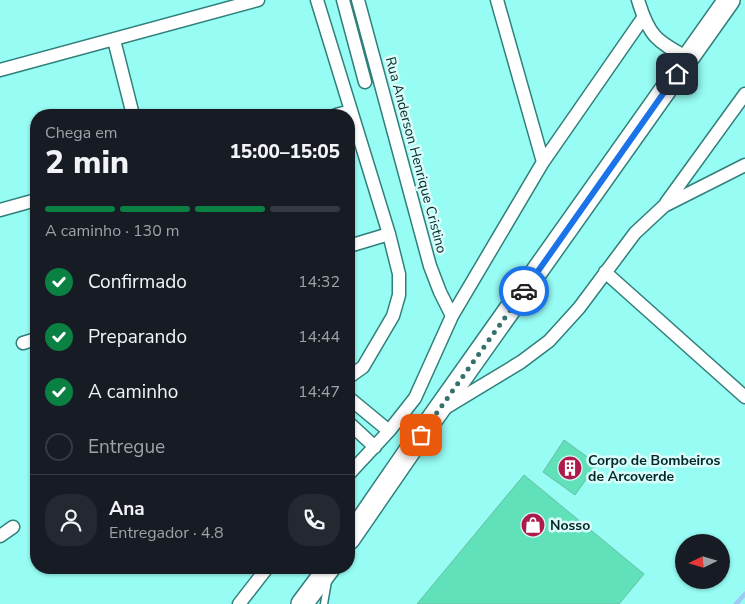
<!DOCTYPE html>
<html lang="pt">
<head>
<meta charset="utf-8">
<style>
  :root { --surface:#171b24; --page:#242831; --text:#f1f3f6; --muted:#9ea1a6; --line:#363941; --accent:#0b8043 }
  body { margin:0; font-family:"Nunito Sans",sans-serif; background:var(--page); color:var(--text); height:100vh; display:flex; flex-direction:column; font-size:19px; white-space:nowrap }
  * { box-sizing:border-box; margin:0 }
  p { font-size:16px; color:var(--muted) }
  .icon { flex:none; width:28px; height:28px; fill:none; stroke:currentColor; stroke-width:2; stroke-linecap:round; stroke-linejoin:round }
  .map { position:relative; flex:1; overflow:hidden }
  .panel { position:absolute; left:30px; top:109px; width:325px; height:465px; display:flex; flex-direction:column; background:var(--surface); border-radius:20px; box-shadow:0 1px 4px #0004 }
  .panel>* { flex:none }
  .needle { width:32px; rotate:265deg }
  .fabs { position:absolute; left:675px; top:534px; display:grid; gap:10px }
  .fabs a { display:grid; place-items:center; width:55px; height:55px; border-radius:50%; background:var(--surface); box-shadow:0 1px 4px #0004; font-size:25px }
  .pin { position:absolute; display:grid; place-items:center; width:42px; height:42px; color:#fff; margin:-21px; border-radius:10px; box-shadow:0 2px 8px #0006 }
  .courier { position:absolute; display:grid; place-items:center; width:50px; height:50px; margin:-25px; border:4px solid #1a73e8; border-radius:50%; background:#fff; color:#222; box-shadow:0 1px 6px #0007 }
  .headline em { font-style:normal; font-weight:800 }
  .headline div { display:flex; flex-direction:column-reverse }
  .headline { display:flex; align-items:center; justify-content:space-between; height:85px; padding:0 15px }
  h1 { font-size:32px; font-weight:800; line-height:38px }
  .bar { display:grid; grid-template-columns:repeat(4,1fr); gap:8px 5px; align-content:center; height:60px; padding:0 15px }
  .bar i { height:6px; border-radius:4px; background:var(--line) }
  .bar .on { background:var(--accent) }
  .bar p { grid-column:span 4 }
  .line { display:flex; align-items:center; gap:12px; padding:0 15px; border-top:1px solid var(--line) }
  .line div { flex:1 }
  .round { display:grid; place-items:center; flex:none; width:52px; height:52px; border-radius:20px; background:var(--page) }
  ol { padding:0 15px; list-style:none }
  li { display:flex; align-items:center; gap:15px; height:55px }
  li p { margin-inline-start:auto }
  li .icon { padding:5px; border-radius:50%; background:var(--accent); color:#fff; stroke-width:4 }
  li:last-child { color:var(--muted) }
  li i { width:28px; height:28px; border:2px solid var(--line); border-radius:50% }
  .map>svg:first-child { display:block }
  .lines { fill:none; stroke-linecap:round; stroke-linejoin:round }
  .stream { stroke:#9ec9f5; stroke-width:4.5 }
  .building { fill:#61e1b9; stroke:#68bfa1 }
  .lane-casing { stroke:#307f7a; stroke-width:9 }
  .street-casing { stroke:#307f7a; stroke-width:15 }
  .highway-casing { stroke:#307f7a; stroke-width:24 }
  .lane { stroke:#fff; stroke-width:6 }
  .street { stroke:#fff; stroke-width:12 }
  .highway { stroke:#fff; stroke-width:21 }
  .done { stroke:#37716d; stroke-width:5; stroke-dasharray:0 9 }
  .route { stroke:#1a73e8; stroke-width:6 }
  .labels { text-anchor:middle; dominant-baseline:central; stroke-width:5; stroke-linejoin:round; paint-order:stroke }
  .street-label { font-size:14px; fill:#042624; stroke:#d8fdfa }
  .poi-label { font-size:14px; font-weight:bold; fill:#042624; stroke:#d8fdfa; text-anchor:start }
</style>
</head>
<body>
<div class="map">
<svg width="745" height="604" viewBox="0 0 745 604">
  <rect width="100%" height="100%" fill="#97fcf4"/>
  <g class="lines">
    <path class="stream" d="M736,604l9,-10"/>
  </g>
  <path class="building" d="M564,440l33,24 -22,31 -32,-23z
    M524,475l120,99 -25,30h-202z"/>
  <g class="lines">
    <defs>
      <path id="lane" d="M324,604l4,-23"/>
      <path id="street" d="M317,0l72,234 10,40v21l-6,21 -30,51 -14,10
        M343,0l22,82
        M358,0l72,266 10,26 12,24
        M497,0l46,162
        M638,0c11,36 18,41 50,58
        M114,40l19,75
        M0,70l258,-70
        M336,115l15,-4
        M666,203l79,-109
        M0,210l36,-10
        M349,246l40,-12
        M605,272l140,125
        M23,343l13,-4
        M349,398l40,33
        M445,408l76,-46 28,-21 30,-33 56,-75 29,-27 81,-41
        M349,423l26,24
        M349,474l40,-43 26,-33 37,-82 91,-154 100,-144
        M0,536l13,-9
        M239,604l28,-36"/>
      <path id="highway" d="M349,539l64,-93 316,-446
        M302,604l27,-36"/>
    </defs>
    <use href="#lane" class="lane-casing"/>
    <use href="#street" class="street-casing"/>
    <use href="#highway" class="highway-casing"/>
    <use href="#lane" class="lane"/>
    <use href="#street" class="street"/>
    <use href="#highway" class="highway"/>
  </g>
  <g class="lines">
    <path class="done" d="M421,435l103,-144"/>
    <path class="route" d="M524,291l153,-217"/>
  </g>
  <defs>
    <symbol id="building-disc" viewBox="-11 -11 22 22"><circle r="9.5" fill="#ae1b4b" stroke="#d8fdfa"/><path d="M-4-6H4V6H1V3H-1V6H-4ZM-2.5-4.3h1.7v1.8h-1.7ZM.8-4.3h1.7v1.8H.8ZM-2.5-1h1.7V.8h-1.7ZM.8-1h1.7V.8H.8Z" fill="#fff"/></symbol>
    <symbol id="shop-disc" viewBox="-11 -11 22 22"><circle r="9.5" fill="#ae1b4b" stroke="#d8fdfa"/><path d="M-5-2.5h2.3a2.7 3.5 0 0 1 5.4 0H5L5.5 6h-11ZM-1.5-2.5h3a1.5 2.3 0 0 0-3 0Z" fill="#fff"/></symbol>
  </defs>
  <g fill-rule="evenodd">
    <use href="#building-disc" x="556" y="454" width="28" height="28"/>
    <use href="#shop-disc" x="519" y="511" width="28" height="28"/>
  </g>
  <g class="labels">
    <g class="street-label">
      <text transform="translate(416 155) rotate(75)">Rua Anderson Henrique Cristino</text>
    </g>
    <g class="poi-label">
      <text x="588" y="460">Corpo de Bombeiros<tspan x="588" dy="16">de Arcoverde</tspan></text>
      <text x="550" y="525">Nosso</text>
    </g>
  </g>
</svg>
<div class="fabs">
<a><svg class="needle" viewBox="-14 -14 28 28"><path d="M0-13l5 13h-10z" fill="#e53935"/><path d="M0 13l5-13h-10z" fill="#9ea1a6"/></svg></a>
</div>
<div class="pin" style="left:421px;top:435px;background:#ea580c"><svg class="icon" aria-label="bag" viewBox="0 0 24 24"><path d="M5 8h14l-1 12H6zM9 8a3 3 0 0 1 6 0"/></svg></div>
<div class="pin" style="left:677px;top:74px;background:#1f2937"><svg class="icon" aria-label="home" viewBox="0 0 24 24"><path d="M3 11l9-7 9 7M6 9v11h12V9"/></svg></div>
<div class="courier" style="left:524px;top:291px"><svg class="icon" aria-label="car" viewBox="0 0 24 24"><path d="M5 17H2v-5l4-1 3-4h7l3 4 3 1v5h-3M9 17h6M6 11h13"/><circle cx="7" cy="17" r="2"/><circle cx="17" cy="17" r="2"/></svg></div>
<section class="panel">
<div class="headline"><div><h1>2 min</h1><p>Chega em</p></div><em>15:00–15:05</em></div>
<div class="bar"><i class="on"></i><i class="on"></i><i class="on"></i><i></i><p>A caminho · 130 m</p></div>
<ol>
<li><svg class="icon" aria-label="check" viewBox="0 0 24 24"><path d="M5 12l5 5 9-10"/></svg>Confirmado<p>14:32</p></li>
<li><svg class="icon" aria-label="check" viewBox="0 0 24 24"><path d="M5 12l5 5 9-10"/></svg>Preparando<p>14:44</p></li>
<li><svg class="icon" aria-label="check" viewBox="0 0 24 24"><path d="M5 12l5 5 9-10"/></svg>A caminho<p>14:47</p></li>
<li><i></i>Entregue</li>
</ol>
<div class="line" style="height:90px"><a class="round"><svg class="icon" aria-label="person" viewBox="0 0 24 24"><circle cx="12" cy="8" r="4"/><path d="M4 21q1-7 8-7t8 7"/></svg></a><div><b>Ana</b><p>Entregador · 4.8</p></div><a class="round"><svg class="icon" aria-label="phone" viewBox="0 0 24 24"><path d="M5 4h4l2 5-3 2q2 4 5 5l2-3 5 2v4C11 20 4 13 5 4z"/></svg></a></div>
</section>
</div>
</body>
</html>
